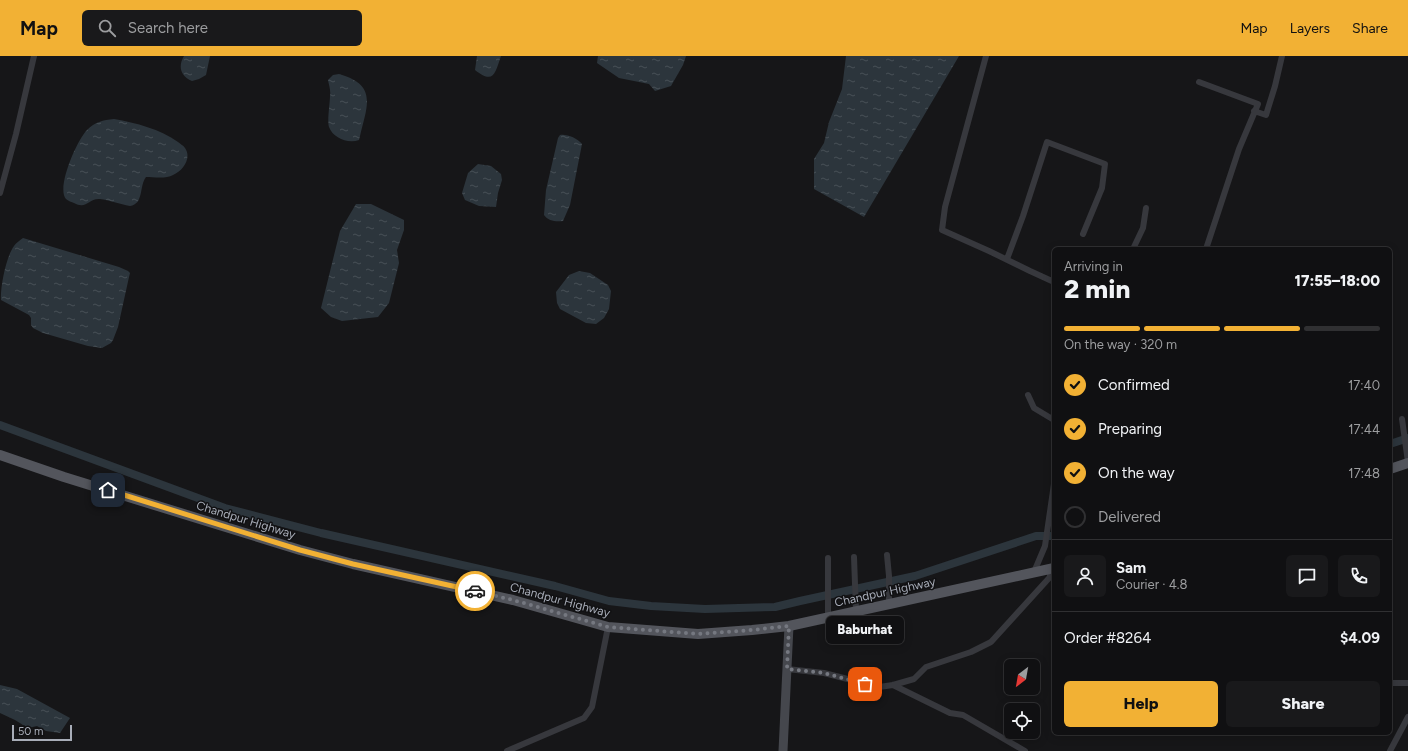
<!DOCTYPE html>
<html lang="en">
<head>
<meta charset="utf-8">
<style>
  :root { --surface:#101012; --page:#19191b; --text:#f1f3f6; --muted:#9c9d9f; --line:#303032; --accent:#f2b134 }
  body { margin:0; font-family:Figtree,sans-serif; background:var(--page); color:var(--text); height:100vh; display:flex; flex-direction:column; font-size:15px; white-space:nowrap }
  * { box-sizing:border-box; margin:0 }
  p { font-size:13px; color:var(--muted) }
  .icon { flex:none; width:22px; height:22px; fill:none; stroke:currentColor; stroke-width:2; stroke-linecap:round; stroke-linejoin:round }
  .map { position:relative; flex:1; overflow:hidden }
  .details { position:absolute; left:1052px; top:191px; width:340px; height:488px; display:flex; flex-direction:column; background:var(--surface); border-radius:6px; box-shadow:0 2px 10px #0003,0 0 0 1px var(--line) }
  .details>* { flex:none }
  .needle { width:26px; rotate:211deg }
  .fabs { position:absolute; left:1004px; top:603px; display:grid; gap:8px }
  .fabs a { display:grid; place-items:center; width:36px; height:36px; border-radius:6px; background:var(--surface); box-shadow:0 2px 10px #0003,0 0 0 1px var(--line); font-size:20px }
  .scale { position:absolute; left:12px; bottom:10px; width:60px; box-sizing:border-box; padding-left:4px; border:2px solid #a8adb8; border-top:0; font-size:11px; line-height:14px; white-space:nowrap; color:#a8adb8; -webkit-text-stroke:3px #111113; paint-order:stroke }
  .pin { position:absolute; display:grid; place-items:center; width:34px; height:34px; color:#fff; margin:-17px; border-radius:8px; box-shadow:0 2px 6px #0006 }
  .courier { position:absolute; display:grid; place-items:center; width:40px; height:40px; margin:-20px; border:3px solid #f2b134; border-radius:50%; background:#fff; color:#222; box-shadow:0 1px 5px #0007 }
  .bubble { position:absolute; height:28px; border-radius:6px; background:var(--surface); box-shadow:0 2px 10px #0003,0 0 0 1px var(--line); font-size:13px; font-weight:800; line-height:28px; text-align:center }
  .headline em { font-style:normal; font-weight:800 }
  .headline div { display:flex; flex-direction:column-reverse }
  .headline { display:flex; align-items:center; justify-content:space-between; height:68px; padding:0 12px }
  h1 { font-size:26px; font-weight:800; line-height:30px }
  .bar { display:grid; grid-template-columns:repeat(4,1fr); gap:6px 4px; align-content:center; height:48px; padding:0 12px }
  .bar i { height:5px; border-radius:3px; background:var(--line) }
  .bar .active { background:var(--accent) }
  .bar p { grid-column:span 4 }
  .line { display:flex; align-items:center; gap:10px; padding:0 12px; border-top:1px solid var(--line) }
  .line div { flex:1 }
  .round { display:grid; place-items:center; flex:none; width:42px; height:42px; border-radius:6px; background:var(--page) }
  ol { padding:0 12px; list-style:none }
  li { display:flex; align-items:center; gap:12px; height:44px }
  li p { margin-inline-start:auto }
  li .icon { padding:4px; border-radius:50%; background:var(--accent); color:#111; stroke-width:4 }
  li:last-child { color:var(--muted) }
  li i { width:22px; height:22px; border:2px solid var(--line); border-radius:50% }
  .cta { display:flex; gap:8px; margin-top:auto; padding:8px 12px }
  .cta a { flex:1; height:46px; border-radius:6px; background:var(--accent); color:#111; font-size:16px; font-weight:800; line-height:46px; text-align:center }
  .cta a+a { background:var(--page); color:var(--text) }
  header { display:flex; align-items:center; gap:24px; box-sizing:border-box; height:56px; padding:0 20px; background:var(--accent); color:#111 }
  header strong { font-size:19px }
  nav { display:flex; gap:22px; margin-inline-start:auto; font-size:14px }
  .search { width:280px; height:36px; background:var(--page); display:flex; align-items:center; gap:10px; box-sizing:border-box; padding:0 14px; border-radius:6px; color:var(--muted); font-size:15px }
  .map>svg:first-child { display:block }
  .water { fill:url(#water-ripples) }
  .lines { fill:none; stroke-linecap:round; stroke-linejoin:round }
  .canal { stroke:#2c353c; stroke-width:8 }
  .street { stroke:#37383d; stroke-width:6 }
  .secondary { stroke:#45474d; stroke-width:9 }
  .primary { stroke:#53555c; stroke-width:10 }
  .done { stroke:#757880; stroke-width:4; stroke-dasharray:0 7.2 }
  .route { stroke:#f2b134; stroke-width:5 }
  .labels { text-anchor:middle; dominant-baseline:central; stroke-width:3; stroke-linejoin:round; paint-order:stroke }
  .street-label { font-size:12px; fill:#a8adb8; stroke:#111113 }
</style>
</head>
<body>
<header>
<strong>Map</strong>
<div class="search"><svg class="icon" aria-label="search" viewBox="0 0 24 24"><circle cx="10" cy="10" r="6"/><path d="M15 15l6 6"/></svg>Search here</div>
<nav><a>Map</a><a>Layers</a><a>Share</a></nav>
</header>
<div class="map">
<svg width="1408" height="695" viewBox="0 0 1408 695">
  <defs>
    <pattern id="water-ripples" width="26" height="14" patternUnits="userSpaceOnUse"><rect width="26" height="14" fill="#2c353c"/><path d="M2 4q2-2 4 0t4 0M15 11q2-2 4 0t4 0" fill="none" stroke="#485056"/></pattern>
  </defs>
  <rect width="100%" height="100%" fill="#161618"/>
  <path class="water" d="M184,0h26l-4,19 -7,4 -7,2c-12,-5 -14,-15 -8,-25z
    M477,0h24c-6,17 -7,29 -26,14z
    M598,0h88l-3,9 -12,21 -16,5 -6,-7 -30,-6 -22,-15z
    M846,0h113l-95,161 -50,-28v-30l10,-16 5,-21 13,-33z
    M339,18c39,11 28,32 21,62l-1,4c-11,4 -26,-2 -30,-13 -2,-6 1,-24 1,-31 1,-5 -1,-11 -2,-16l5,-5z
    M114,63c22,4 46,10 64,23 2,2 5,3 7,6 7,10 -2,23 -12,27 -7,4 -19,2 -27,2 -7,9 -2,27 -16,29 -10,-2 -21,-6 -30,-7 -12,-1 -13,11 -26,4 -2,-1 -6,-2 -8,-4 -10,-11 11,-59 21,-69 8,-8 16,-10 27,-11z
    M560,79c7,-1 17,3 22,9l-12,61 -7,16c-7,1 -15,0 -19,-6l2,-25 12,-52z
    M478,108l13,2 10,8 1,6 -4,13 -2,14 -17,-1 -14,-6 -3,-7 6,-20z
    M356,148h15l33,16v10l-7,20 2,13 -10,40 -11,14 -36,4 -11,-4 -10,-9 19,-77z
    M23,182l96,29 9,4 2,2 -1,4 -11,50 -5,13 -2,3 -9,5 -14,-2 -45,-13 -10,-5 -2,-3v-7l-2,-3 -28,-15c-1,-12 5,-43 13,-54 2,-3 6,-6 9,-8z
    M579,215l11,2 18,12 3,6 -2,18 -5,9 -8,6 -10,-1 -26,-14 -3,-6 -1,-11 13,-17z
    M0,629l17,4 53,29 -10,15 -14,-2 -9,-5 -9,2 -13,-8 -15,-7z"/>
  <g class="lines">
    <path class="canal" d="M0,369l225,83 96,25 234,53 54,15 42,5 54,3 70,-2 25,-6 115,-25 121,-40h18
      M1390,388l18,-6"/>
    <path class="street" d="M986,0l-41,151 -3,23 47,21 41,20 24,11
      M1199,26l59,22 -19,45 -33,100
      M1254,55l12,4 9,-29 7,-30
      M0,137l16,-59 18,-78
      M1133,193l10,-21 3,-20
      M1007,203l16,-43 24,-74 58,22 -3,24 -19,46
      M1028,339l6,13 20,12
      M1402,363l6,43
      M887,499l2,21v28
      M854,501l2,54
      M1034,516l11,-26 9,-62
      M828,561v-59
      M787,613l37,4 55,14 14,-2 21,-6 12,-12 45,-15 20,-10 59,-65v-8
      M1390,627h18
      M893,629l57,28 13,2 62,36
      M507,695l77,-33 8,-11 16,-80
      M1390,695l18,-34"/>
    <path class="secondary" d="M783,695l6,-125"/>
    <path class="primary" d="M0,399l64,22 236,73 53,14 160,36 95,27 90,7 54,-4 37,-4 265,-58
      M1390,413l18,-6"/>
  </g>
  <g class="lines">
    <path class="done" d="M475,535l38,9 95,27 90,7 54,-4 37,-4 -2,43 37,4 41,11"/>
    <path class="route" d="M108,434l192,60 53,14 122,27"/>
  </g>
  <g class="labels">
    <g class="street-label">
      <text transform="translate(246 464) rotate(17)">Chandpur Highway</text>
      <text transform="translate(885 536) rotate(-12)">Chandpur Highway</text>
      <text transform="translate(560 544) rotate(15)">Chandpur Highway</text>
    </g>
  </g>
</svg>
<div class="fabs">
<a><svg class="needle" viewBox="-14 -14 28 28"><path d="M0-13l5 13h-10z" fill="#e53935"/><path d="M0 13l5-13h-10z" fill="#9c9d9f"/></svg></a>
<a><svg class="icon" aria-label="locate" viewBox="0 0 24 24"><circle cx="12" cy="12" r="6"/><path d="M12 2v4M12 18v4M2 12h4M18 12h4"/></svg></a>
</div>
<div class="scale">50 m</div>
<div class="pin" style="left:865px;top:628px;background:#ea580c"><svg class="icon" aria-label="bag" viewBox="0 0 24 24"><path d="M5 8h14l-1 12H6zM9 8a3 3 0 0 1 6 0"/></svg></div>
<div class="pin" style="left:108px;top:434px;background:#1f2937"><svg class="icon" aria-label="home" viewBox="0 0 24 24"><path d="M3 11l9-7 9 7M6 9v11h12V9"/></svg></div>
<div class="courier" style="left:475px;top:535px"><svg class="icon" aria-label="car" viewBox="0 0 24 24"><path d="M5 17H2v-5l4-1 3-4h7l3 4 3 1v5h-3M9 17h6M6 11h13"/><circle cx="7" cy="17" r="2"/><circle cx="17" cy="17" r="2"/></svg></div>
<div class="bubble" style="left:826px;top:560px;width:78px">Baburhat</div>
<section class="details">
<div class="headline"><div><h1>2 min</h1><p>Arriving in</p></div><em>17:55–18:00</em></div>
<div class="bar"><i class="active"></i><i class="active"></i><i class="active"></i><i></i><p>On the way · 320 m</p></div>
<ol>
<li><svg class="icon" aria-label="check" viewBox="0 0 24 24"><path d="M5 12l5 5 9-10"/></svg>Confirmed<p>17:40</p></li>
<li><svg class="icon" aria-label="check" viewBox="0 0 24 24"><path d="M5 12l5 5 9-10"/></svg>Preparing<p>17:44</p></li>
<li><svg class="icon" aria-label="check" viewBox="0 0 24 24"><path d="M5 12l5 5 9-10"/></svg>On the way<p>17:48</p></li>
<li><i></i>Delivered</li>
</ol>
<div class="line" style="height:72px"><a class="round"><svg class="icon" aria-label="person" viewBox="0 0 24 24"><circle cx="12" cy="8" r="4"/><path d="M4 21q1-7 8-7t8 7"/></svg></a><div><b>Sam</b><p>Courier · 4.8</p></div><a class="round"><svg class="icon" aria-label="chat" viewBox="0 0 24 24"><path d="M4 5h16v11H9l-5 4z"/></svg></a><a class="round"><svg class="icon" aria-label="phone" viewBox="0 0 24 24"><path d="M5 4h4l2 5-3 2q2 4 5 5l2-3 5 2v4C11 20 4 13 5 4z"/></svg></a></div>
<div class="line" style="height:52px"><div>Order #8264</div><b>$4.09</b></div>
<div class="cta"><a>Help</a><a>Share</a></div>
</section>
</div>
</body>
</html>
